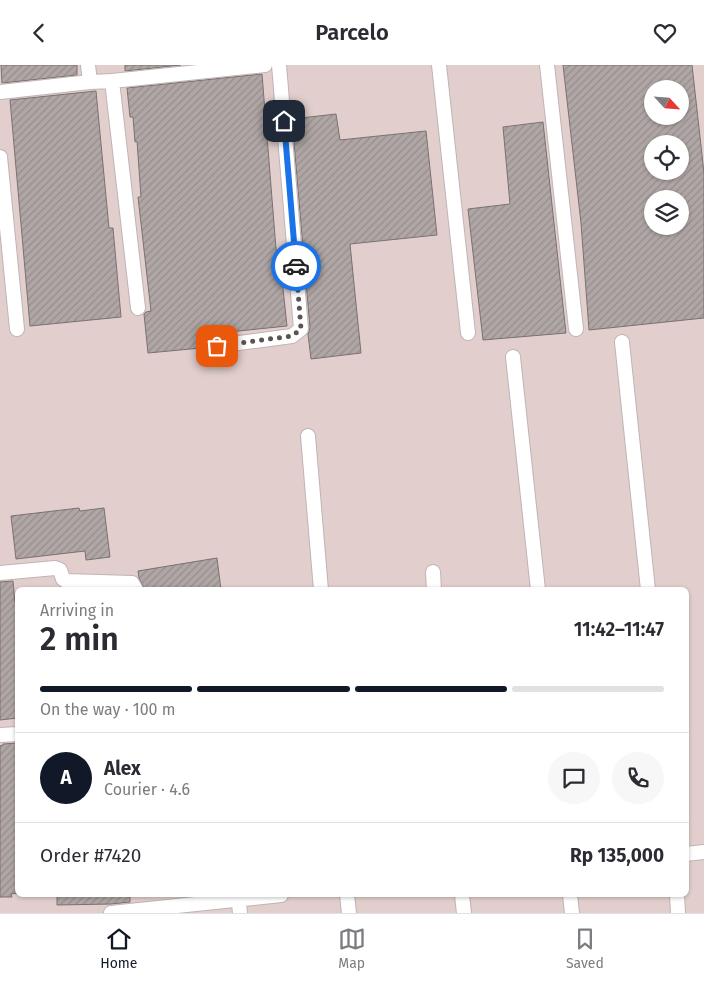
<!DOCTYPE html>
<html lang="en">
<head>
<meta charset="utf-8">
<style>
  :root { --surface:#fff; --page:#f7f7f7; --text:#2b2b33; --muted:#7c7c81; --line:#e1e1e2; --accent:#111827 }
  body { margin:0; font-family:"Fira Sans",sans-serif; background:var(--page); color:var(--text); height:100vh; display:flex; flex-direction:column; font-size:19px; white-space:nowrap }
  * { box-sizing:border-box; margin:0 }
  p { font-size:16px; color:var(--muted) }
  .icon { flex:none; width:28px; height:28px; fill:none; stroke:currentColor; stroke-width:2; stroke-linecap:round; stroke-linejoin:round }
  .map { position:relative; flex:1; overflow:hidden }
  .details { position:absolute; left:15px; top:522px; width:674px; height:310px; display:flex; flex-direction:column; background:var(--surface); border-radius:8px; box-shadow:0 1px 4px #0004 }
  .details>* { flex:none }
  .needle { width:32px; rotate:116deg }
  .buttons { position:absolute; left:644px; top:15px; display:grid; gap:10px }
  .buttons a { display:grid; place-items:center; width:45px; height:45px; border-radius:50%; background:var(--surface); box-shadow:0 1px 4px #0004; font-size:25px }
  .pin { position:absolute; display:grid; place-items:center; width:42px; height:42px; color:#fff; margin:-21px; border-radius:10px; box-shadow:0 2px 8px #0006 }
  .courier { position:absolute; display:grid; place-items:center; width:50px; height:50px; margin:-25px; border:4px solid #1a73e8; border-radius:50%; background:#fff; color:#222; box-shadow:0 1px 6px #0007 }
  .head em { font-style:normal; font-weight:600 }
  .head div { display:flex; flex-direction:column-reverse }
  .head { display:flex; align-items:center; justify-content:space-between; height:85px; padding:0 25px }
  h1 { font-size:32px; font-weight:600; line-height:38px }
  .bar { display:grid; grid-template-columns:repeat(4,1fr); gap:8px 5px; align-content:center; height:60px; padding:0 25px }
  .bar i { height:6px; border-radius:4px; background:var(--line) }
  .bar .active { background:var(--accent) }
  .bar p { grid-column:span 4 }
  .line { display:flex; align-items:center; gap:12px; padding:0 25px; border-top:1px solid var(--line) }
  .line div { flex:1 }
  .round { display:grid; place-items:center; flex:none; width:52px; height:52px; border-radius:26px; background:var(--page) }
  header { display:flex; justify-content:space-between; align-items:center; height:65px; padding:0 25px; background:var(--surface); font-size:22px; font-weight:600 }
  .dock { display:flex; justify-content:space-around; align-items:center; height:70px; border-top:1px solid var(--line); background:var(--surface); font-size:14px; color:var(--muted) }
  .dock a { display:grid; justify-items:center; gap:2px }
  .dock .active { color:var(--accent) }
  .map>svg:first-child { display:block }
  .built { fill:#e2cfcd; fill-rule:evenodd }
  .building { fill:url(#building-hatch); stroke:#7a7170; fill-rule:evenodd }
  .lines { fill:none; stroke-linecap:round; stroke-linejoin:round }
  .minor-casing { stroke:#beb5b4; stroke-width:16 }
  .minor { stroke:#fff; stroke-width:14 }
  .done { stroke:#5a5454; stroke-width:5; stroke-dasharray:0 9 }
  .route { stroke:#1a73e8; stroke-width:6 }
</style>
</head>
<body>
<header><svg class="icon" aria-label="back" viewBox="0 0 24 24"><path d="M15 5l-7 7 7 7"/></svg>Parcelo<svg class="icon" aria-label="heart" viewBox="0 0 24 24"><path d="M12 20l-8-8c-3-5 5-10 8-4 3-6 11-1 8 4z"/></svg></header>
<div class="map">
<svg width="704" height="848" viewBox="0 0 704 848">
  <defs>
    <pattern id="building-hatch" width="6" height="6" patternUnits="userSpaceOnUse" patternTransform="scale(1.25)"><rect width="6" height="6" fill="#afa6a5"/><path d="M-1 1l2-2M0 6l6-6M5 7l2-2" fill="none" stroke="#958e8d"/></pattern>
  </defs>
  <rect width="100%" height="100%" fill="#e7dddc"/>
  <path class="built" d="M0,0h704v848h-704zM652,24h28v27h-28zM652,79h28v27h-28zM652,134h28v27h-28zM18,525h668v305h-668z"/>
  <path class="building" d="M1,0h76v10l-75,8z
    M125,0h56l-56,6z
    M563,0h129l12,108v145l-115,12 -8,-107zM652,24h28v27h-28zM652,79h28v27h-28zM652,134h28v27h-28z
    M262,9l15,187h3l7,65 -87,9 1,13 -53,5 -4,-39 2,-2 5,-1 -13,-114h3l-4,-56 -2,1 -2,-25h-3l-3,-29z
    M96,26l13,137h4l8,89 -91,9 -20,-226z
    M336,49l4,26 86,-9 11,104 -87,9 11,109 -50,6 -3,-25 2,-6 -18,-209z
    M543,57l23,211 -83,7 -15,-131 42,-5 -7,-77z
    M79,443l1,3 24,-3 6,49 -24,3 -1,-9 -69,8 -5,-43z
    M217,493l4,32h-76l-6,-12 -1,-7z
    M13,516l2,22h3v115l-18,2v-138z
    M18,678v150l-7,1 1,3h-12v-151l3,-1v-1z
    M57,830h73v7l-19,2 -54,1z"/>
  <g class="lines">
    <defs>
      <path id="minor" d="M88,0l2,17
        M439,0l29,268
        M547,0l29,264
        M112,16l26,227
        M0,27l90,-10 22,-1 153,-16
        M0,92l17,172
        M622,277l26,248
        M217,281l75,-10 9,-7 -22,-264
        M513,292l25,233
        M308,371l13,154
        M433,507l1,18
        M0,508l55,-5 5,2 3,9 3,2 66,2 4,7
        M0,670l18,-1
        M686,789l18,-2
        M238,830l2,18
        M347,830l2,18
        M462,830l2,18
        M570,830l2,18
        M677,830l1,18
        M111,848l170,-18"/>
    </defs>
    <use href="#minor" class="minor-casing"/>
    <use href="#minor" class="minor"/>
  </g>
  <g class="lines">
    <path class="done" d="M217,281l75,-10 9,-7 -5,-63"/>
    <path class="route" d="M284,56l12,145"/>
  </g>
</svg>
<div class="buttons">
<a><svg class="needle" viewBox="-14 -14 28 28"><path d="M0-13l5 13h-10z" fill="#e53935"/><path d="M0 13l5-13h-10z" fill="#7c7c81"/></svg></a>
<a><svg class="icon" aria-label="locate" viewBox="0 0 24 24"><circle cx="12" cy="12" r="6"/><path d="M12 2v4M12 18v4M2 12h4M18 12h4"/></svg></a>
<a><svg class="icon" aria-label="layers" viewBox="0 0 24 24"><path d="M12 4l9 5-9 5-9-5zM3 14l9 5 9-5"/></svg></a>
</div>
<div class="pin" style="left:217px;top:281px;background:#ea580c"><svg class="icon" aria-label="bag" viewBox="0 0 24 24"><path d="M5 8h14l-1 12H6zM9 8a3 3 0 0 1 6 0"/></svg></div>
<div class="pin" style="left:284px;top:56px;background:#1f2937"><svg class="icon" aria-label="home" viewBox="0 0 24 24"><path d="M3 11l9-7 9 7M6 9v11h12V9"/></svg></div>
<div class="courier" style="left:296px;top:201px"><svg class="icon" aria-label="car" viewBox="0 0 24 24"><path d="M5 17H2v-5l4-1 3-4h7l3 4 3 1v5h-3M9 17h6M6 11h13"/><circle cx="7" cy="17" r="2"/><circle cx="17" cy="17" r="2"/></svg></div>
<section class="details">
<div class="head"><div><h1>2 min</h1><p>Arriving in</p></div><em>11:42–11:47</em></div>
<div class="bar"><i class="active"></i><i class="active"></i><i class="active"></i><i></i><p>On the way · 100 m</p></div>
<div class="line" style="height:90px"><b class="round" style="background:var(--accent);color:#fff">A</b><div><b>Alex</b><p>Courier · 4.6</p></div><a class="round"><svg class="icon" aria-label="chat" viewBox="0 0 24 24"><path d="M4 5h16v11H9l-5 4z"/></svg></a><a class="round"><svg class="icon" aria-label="phone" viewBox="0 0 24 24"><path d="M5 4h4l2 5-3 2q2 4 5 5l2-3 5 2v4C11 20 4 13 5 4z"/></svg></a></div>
<div class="line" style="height:65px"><div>Order #7420</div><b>Rp 135,000</b></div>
</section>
</div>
<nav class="dock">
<a class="active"><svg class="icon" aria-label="home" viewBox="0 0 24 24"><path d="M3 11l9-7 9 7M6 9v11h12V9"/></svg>Home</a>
<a><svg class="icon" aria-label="map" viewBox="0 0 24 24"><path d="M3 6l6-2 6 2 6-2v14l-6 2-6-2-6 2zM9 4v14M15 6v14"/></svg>Map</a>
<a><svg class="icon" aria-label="saved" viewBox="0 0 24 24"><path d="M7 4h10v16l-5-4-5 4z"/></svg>Saved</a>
</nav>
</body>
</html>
